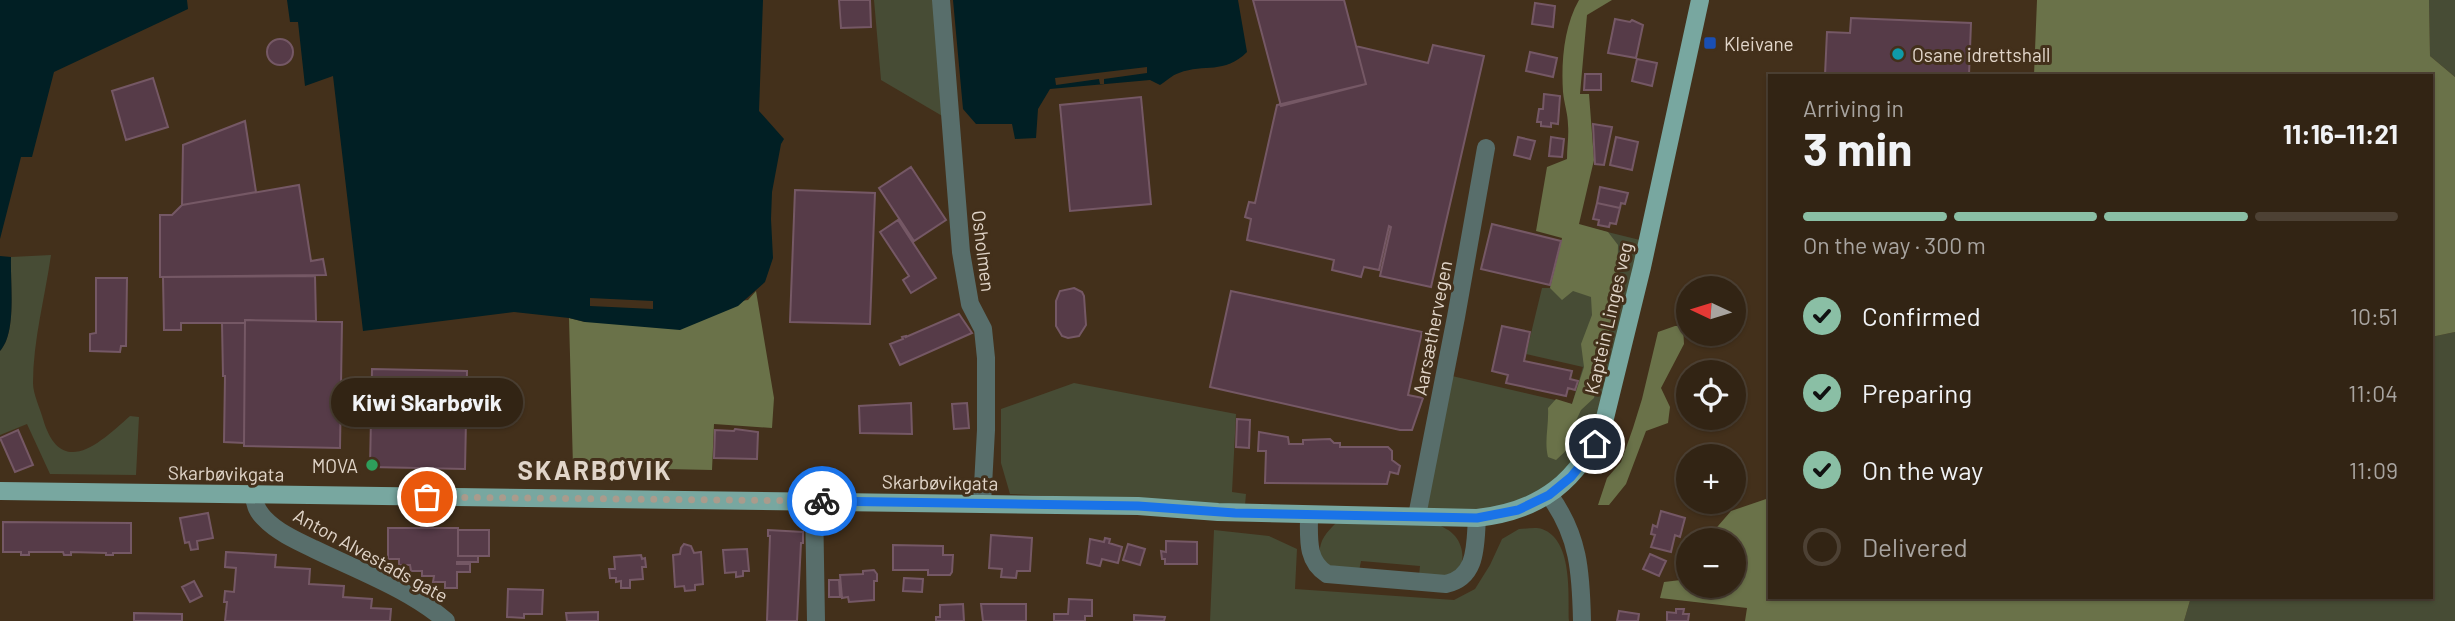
<!DOCTYPE html>
<html lang="en">
<head>
<meta charset="utf-8">
<style>
  :root { --surface:#322414; --page:#3d3022; --text:#f1f3f6; --muted:#a8a4a0; --line:#4d4134; --accent:#8abfa5 }
  body { margin:0; font-family:Barlow,sans-serif; background:var(--page); color:var(--text); height:100vh; display:flex; flex-direction:column; font-size:26px; white-space:nowrap }
  * { box-sizing:border-box; margin:0 }
  p { font-size:23px; color:var(--muted) }
  .icon { flex:none; width:38px; height:38px; fill:none; stroke:currentColor; stroke-width:2; stroke-linecap:round; stroke-linejoin:round }
  .map { position:relative; flex:1; overflow:hidden }
  .panel { position:absolute; left:1768px; top:74px; width:665px; height:525px; display:flex; flex-direction:column; background:var(--surface); border-radius:0px; box-shadow:0 2px 5px #0004,0 0 0 2px var(--line) }
  .panel>* { flex:none }
  .needle { width:46px; rotate:274deg }
  .fabs { position:absolute; left:1676px; top:276px; display:grid; gap:14px }
  .fabs a { display:grid; place-items:center; width:70px; height:70px; border-radius:50%; background:var(--surface); box-shadow:0 2px 5px #0004,0 0 0 2px var(--line); font-size:35px }
  .pin { position:absolute; display:grid; place-items:center; width:60px; height:60px; color:#fff; margin:-30px; border:4px solid #fff; border-radius:50%; box-shadow:0 2px 7px #0007 }
  .courier { position:absolute; display:grid; place-items:center; width:70px; height:70px; margin:-35px; border:5px solid #1a73e8; border-radius:50%; background:#fff; color:#222; box-shadow:0 2px 9px #0007 }
  .bubble { position:absolute; height:49px; border-radius:24px; background:var(--surface); box-shadow:0 2px 5px #0004,0 0 0 2px var(--line); font-size:23px; font-weight:700; line-height:49px; text-align:center }
  .overview em { font-style:normal; font-weight:700 }
  .overview div { display:flex; flex-direction:column-reverse }
  .overview { display:flex; align-items:center; justify-content:space-between; height:119px; padding:0 35px }
  h1 { font-size:46px; font-weight:700; line-height:52px }
  .bar { display:grid; grid-template-columns:repeat(4,1fr); gap:10px 7px; align-content:center; height:84px; padding:0 35px }
  .bar i { height:9px; border-radius:5px; background:var(--line) }
  .bar .on { background:var(--accent) }
  .bar p { grid-column:span 4 }
  ol { padding:0 35px; list-style:none }
  li { display:flex; align-items:center; gap:21px; height:77px }
  li p { margin-inline-start:auto }
  li .icon { padding:7px; border-radius:50%; background:var(--accent); color:#111; stroke-width:4 }
  li:last-child { color:var(--muted) }
  li i { width:38px; height:38px; border:4px solid var(--line); border-radius:50% }
  .map>svg:first-child { display:block }
  .green { fill:#474c35 }
  .forest { fill:#6a7249 }
  .water { fill:#011f24 }
  .pier { fill:#43301b }
  .building { fill:#563b48; stroke:#755865; stroke-width:2 }
  .lines { fill:none; stroke-linecap:round; stroke-linejoin:round }
  .minor { stroke:#586e6b; stroke-width:18 }
  .major { stroke:#78a7a0; stroke-width:18 }
  .done { stroke:#aa9b8c; stroke-width:7; stroke-dasharray:0 12.6 }
  .route { stroke:#1a73e8; stroke-width:9 }
  .transit-dot { fill:#1a4fb4; stroke:#43301b; stroke-width:2.5 }
  .culture-dot { fill:#0f9aa8; stroke:#43301b; stroke-width:2.5 }
  .leisure-dot { fill:#2e9e5b; stroke:#43301b; stroke-width:2.5 }
  .labels { text-anchor:middle; dominant-baseline:central; stroke-width:6; stroke-linejoin:round; paint-order:stroke }
  .poi-label { font-size:19px; fill:#e1d5c9; stroke:#43301b; text-anchor:start }
  .street-label { font-size:19px; fill:#e1d5c9; stroke:#43301b }
  .district-label { font-size:26px; font-weight:bold; letter-spacing:2px; fill:#e1d5c9; stroke:#43301b }
</style>
</head>
<body>
<div class="map">
<svg width="2455" height="621" viewBox="0 0 2455 621">
  <rect width="100%" height="100%" fill="#43301b"/>
  <path class="green" d="M874,0h60l10,117 -63,-37z
    M2429,0h26v77l-25,-21z
    M1579,225l61,15 -40,175c-23,53 -59,86 -118,95 -17,3 -38,-1 -55,-2l25,-132 120,28 11,-37 -57,-13 16,-66h8l13,-50z
    M51,255c-6,42 -18,86 -18,128 0,11 7,25 10,36 18,61 57,24 87,-3l9,1 -3,58 -86,-1 -23,-50 -27,11v-84c17,-18 10,-68 11,-94z
    M2455,332v289h-271l7,-24h240v-260z
    M1074,383l162,31 -4,78 14,2 -1,11 -235,-11 -9,-31v-54z
    M1336,523l100,1c7,3 14,6 19,12 11,13 11,37 -8,42 -8,2 -20,-1 -28,-2l1,-10 -59,-5 -2,10 -31,-6 -8,-7c-2,-16 5,-24 16,-35z
    M1519,529c7,0 17,-2 23,0 31,11 26,65 27,92h-359l4,-91 55,6 28,13 -2,40 159,11 21,-11 15,-24 12,-26z"/>
  <path class="forest" d="M1579,0h33l-25,15 -7,79h9l5,66 -15,64 29,8 10,13 -1,63 -12,34 -11,56 -13,12 -7,15 -5,23 -13,12 -8,-3c-4,-16 1,-31 0,-49l8,-9 16,5 12,-37 -3,-23 11,-29 -1,-18 -18,-6 -11,9 -12,-12 12,-50 -26,-7 11,-64 20,-8c0,-12 2,-23 1,-34 0,-11 -4,-22 -5,-33 -2,-30 1,-66 16,-92z
    M2037,0h392l1,56 25,21v255l-24,5v-262h-397z
    M756,291l18,107 -2,30 -58,-4 -2,46 -139,-3 -4,-149 16,4 163,-22z
    M1675,326h8l1,18 -23,44 9,19 -2,16 -22,8 -20,53 -17,21h-11l9,-27 14,-16 12,-34 9,-29 16,-67z
    M1769,498v99h422l-7,24h-439l2,-13 -87,-10 4,-16 25,-3v7h45v-45h-29l26,-30z"/>
  <path class="water" d="M0,0h187l1,9 -134,63 -22,85h-11l-21,82z
    M287,0h476l-4,111 25,28 -3,5 -9,48 -1,27 2,39 -8,24 -27,24 -58,24 -95,-8 -16,-4 -55,-6 -151,19 -30,-255 -28,10 -7,-64h-8z
    M953,0h285l9,52c-23,23 -42,11 -68,21 -7,2 -14,9 -19,12l-10,-5 -100,9 -12,20 -2,29 -21,1 -3,-15h-36l-13,-15z
    M0,256l11,1c-1,26 6,76 -11,94z"/>
  <path class="pier" d="M1147,67v6l-43,6v5h-4l-1,-5 -43,6 -1,-7z
    M590,298l63,3v8l-63,-3z"/>
  <path class="building" d="M839,0h31l1,27 -30,1z
    M1253,0h91l22,84 -85,22z
    M1535,3l20,3 -2,21 -21,-3z
    M1851,18l120,5 -2,52h-144l2,-43 23,1z
    M1615,19l15,3 2,-2 11,5 -7,33 -28,-5z
    M267 52a13 13 0 1 1 26 0a13 13 0 1 1-26 0Z
    M1433,45l51,11 -53,231 -51,-11 11,-49 -2,-1 -10,44 -15,-3 -3,10 -29,-7 2,-10 -87,-20 4,-21 -6,-2 4,-15 6,1 22,-98 89,-21 -10,-38 72,17z
    M1530,52l27,6 -4,19 -27,-6z
    M1637,59l20,4 -5,23 -20,-5z
    M1585,74h16v16h-17z
    M153,78l15,49 -42,13 -14,-49z
    M1544,94l16,2 -2,28 -7,-1v4l-10,-1v-4h-4l2,-13h4z
    M1141,97l10,107 -81,7 -10,-106z
    M245,121l11,71 -74,13 1,-60z
    M1593,124l19,3 -8,38 -9,-1z
    M1518,137l17,4 -5,18 -16,-4z
    M1551,137l13,2 -2,18 -13,-1z
    M1616,137l22,5 -6,28 -22,-5z
    M911,167l35,53 -32,21 -35,-53z
    M299,185l12,76 12,-2 3,16 -166,2v-62h12l10,-10z
    M1600,187l28,6 -3,11 -4,-1 -1,5 -23,-5z
    M795,190l80,3 -5,131 -80,-2z
    M1597,203l23,5 -4,16 -6,-1 -1,4 -11,-2 1,-5 -6,-1z
    M898,220l38,58 -25,15 -8,-13 6,-4 -29,-44z
    M1492,224l69,17 -11,44 -69,-16z
    M315,276l1,45 -71,-1v3h-64v7h-17l-1,-53z
    M96,278h31l-1,68h-5l-1,6 -30,-1v-17l6,-1z
    M1074,288l8,4 2,4 2,29 -7,11 -11,2 -6,-2 -6,-10v-25l4,-10z
    M1231,291l191,41 -14,63 15,3 -11,32h-12l-190,-43z
    M959,314l13,19 -72,32 -10,-21 13,-5 -1,-2 4,-1v1z
    M245,320l97,2 -2,126 -96,-2z
    M222,323h23l-1,120 -20,-1 1,-66h-2z
    M1502,326l28,6 -6,29 48,10 -2,8 8,2 -3,9 -7,-2 -2,8 -60,-13 2,-8 -16,-4z
    M372,369l95,2 -2,98 -95,-2z
    M911,403l1,31 -52,-1 -1,-27z
    M967,403l2,25 -15,1 -2,-25z
    M1237,419l13,1 -1,28 -13,-1z
    M735,429l23,3 -1,27 -43,-1 1,-28 19,1z
    M18,430l15,35 -18,7 -15,-34z
    M1259,432l29,5 1,7h14v-4l27,-1 4,4h6v4h48l4,4v9l8,6 -2,8 -8,-2 -3,12 -122,-1 1,-32h-8z
    M1661,511l24,7 -5,19 -5,-2 -4,17 -20,-5 4,-12 -4,-1 2,-9 4,2z
    M208,513l5,25 -16,3 1,8 -7,1 -2,-8 -4,1 -5,-25z
    M3,522l128,1v30h-18v2h-7v-2l-35,-1v3h-7l-1,-3h-34v3h-8v-3h-18z
    M388,528h70v28h20v6h-21v2h13v8h-13v16h-12v-6h-12l1,-6h-12v-5h-11l-1,-6h-11v-6h-11z
    M458,530h31v26h-31z
    M768,530l35,2v11h-2l-4,78h-30l3,-85h-2z
    M991,535l41,3 -2,33h-13l-1,7 -15,-1 1,-8 -13,-1z
    M1105,538l5,1 -1,4 13,4 -4,16 -16,-4 -2,7 -13,-3 3,-24 14,3z
    M1166,541l31,1v22h-32v-5h-3l-1,-8 5,1z
    M684,544l7,2 3,7 7,-1 2,32 -8,1v5l-10,1 -1,-5 -9,1 -2,-32 7,-1 1,-6z
    M1128,544l17,5 -5,16 -17,-5z
    M893,545l50,1v9h10l-1,17 -2,3h-22v-5h-35z
    M747,549l2,22h-6v5l-7,1v-5l-11,1 -2,-23z
    M226,552l50,3 -1,12 35,2 -1,15 35,2 -1,11 29,2 -1,9 20,1 -1,12h-165l2,-19h-3l1,-11 9,1 2,-24 -11,-1z
    M1650,554l16,7 -7,15 -16,-7z
    M641,555l1,4 3,-1 1,9h-4l1,12 -13,1v8h-9v-7l-5,1v-4h-6l-1,-9h6l-1,-12z
    M874,570l3,4v7h-3v19l-25,2 -1,-5 -6,1 -2,-23 23,-1v-3z
    M904,578l19,1 -1,13 -19,-1z
    M829,580h10l1,17h-11z
    M194,581l8,15 -12,6 -8,-15z
    M508,589l35,1 -1,24h-18v4l-17,-1z
    M1069,599l23,1v16h-7v5h-31v-7h14z
    M963,604l1,17h-28v-4h4v-12z
    M981,604h45v17h-43z
    M1676,609h8l-1,5h6l-1,7h-21v-9l9,1z
    M1619,611l20,3 -1,7h-21z
    M598,612v9h-31l-1,-8z
    M134,613l48,1v7h-48z
    M1134,615l31,2 -1,4h-30z"/>
  <g class="lines">
    <path class="minor" d="M941,0l20,252 9,52 13,25 3,29v72l-4,74
      M254,494c0,10 3,17 10,24 13,14 33,23 50,31 43,21 97,41 132,72
      M1549,495c30,40 32,78 33,126
      M814,501l2,120
      M1309,515c0,23 -3,46 18,59l119,10c32,-7 29,-40 31,-66
      M1417,516l39,-199 30,-169"/>
    <path class="major" d="M0,491l1138,15 80,6 259,6c64,-7 102,-37 127,-96l38,-155 58,-267"/>
  </g>
  <g class="lines">
    <path class="done" d="M427,497l395,4"/>
    <path class="route" d="M822,501l316,5 97,7 242,5 41,-8 31,-15 22,-18 13,-16 11,-17"/>
  </g>
  <rect class="transit-dot" x="1703" y="36" width="14" height="14" rx="3.5"/>
  <circle class="culture-dot" cx="1898" cy="54" r="7"/>
  <circle class="leisure-dot" cx="372" cy="465" r="7"/>
  <g class="labels">
    <g class="poi-label">
      <text x="1724" y="43">Kleivane</text>
      <text x="1912" y="54">Osane idrettshall</text>
      <text x="358" y="465" text-anchor="end">MOVA</text>
    </g>
    <g class="street-label">
      <text transform="translate(984 251) rotate(83)">Osholmen</text>
      <text transform="translate(1608 318) rotate(-77)">Kaptein Linges veg</text>
      <text transform="translate(1432 328) rotate(-79)">Aarsæthervegen</text>
      <text transform="translate(226 473) rotate(1)">Skarbøvikgata</text>
      <text transform="translate(940 482) rotate(1)">Skarbøvikgata</text>
      <text transform="translate(371 555) rotate(29)">Anton Alvestads gate</text>
    </g>
    <g class="district-label">
      <text x="595" y="469">SKARBØVIK</text>
    </g>
  </g>
</svg>
<div class="fabs">
<a><svg class="needle" viewBox="-14 -14 28 28"><path d="M0-13l5 13h-10z" fill="#e53935"/><path d="M0 13l5-13h-10z" fill="#a8a4a0"/></svg></a>
<a><svg class="icon" aria-label="locate" viewBox="0 0 24 24"><circle cx="12" cy="12" r="6"/><path d="M12 2v4M12 18v4M2 12h4M18 12h4"/></svg></a>
<a>+</a>
<a>−</a>
</div>
<div class="pin" style="left:427px;top:497px;background:#ea580c"><svg class="icon" aria-label="bag" viewBox="0 0 24 24"><path d="M5 8h14l-1 12H6zM9 8a3 3 0 0 1 6 0"/></svg></div>
<div class="pin" style="left:1595px;top:444px;background:#1f2937"><svg class="icon" aria-label="home" viewBox="0 0 24 24"><path d="M3 11l9-7 9 7M6 9v11h12V9"/></svg></div>
<div class="courier" style="left:822px;top:501px"><svg class="icon" aria-label="bike" viewBox="0 0 24 24"><circle cx="6" cy="16" r="4"/><circle cx="18" cy="16" r="4"/><path d="M6 16l4-8h5l3 8M10 8l3 8H6M13 5h3"/></svg></div>
<div class="bubble" style="left:331px;top:378px;width:192px">Kiwi Skarbøvik</div>
<section class="panel">
<div class="overview"><div><h1>3 min</h1><p>Arriving in</p></div><em>11:16–11:21</em></div>
<div class="bar"><i class="on"></i><i class="on"></i><i class="on"></i><i></i><p>On the way · 300 m</p></div>
<ol>
<li><svg class="icon" aria-label="check" viewBox="0 0 24 24"><path d="M5 12l5 5 9-10"/></svg>Confirmed<p>10:51</p></li>
<li><svg class="icon" aria-label="check" viewBox="0 0 24 24"><path d="M5 12l5 5 9-10"/></svg>Preparing<p>11:04</p></li>
<li><svg class="icon" aria-label="check" viewBox="0 0 24 24"><path d="M5 12l5 5 9-10"/></svg>On the way<p>11:09</p></li>
<li><i></i>Delivered</li>
</ol>
</section>
</div>
</body>
</html>
